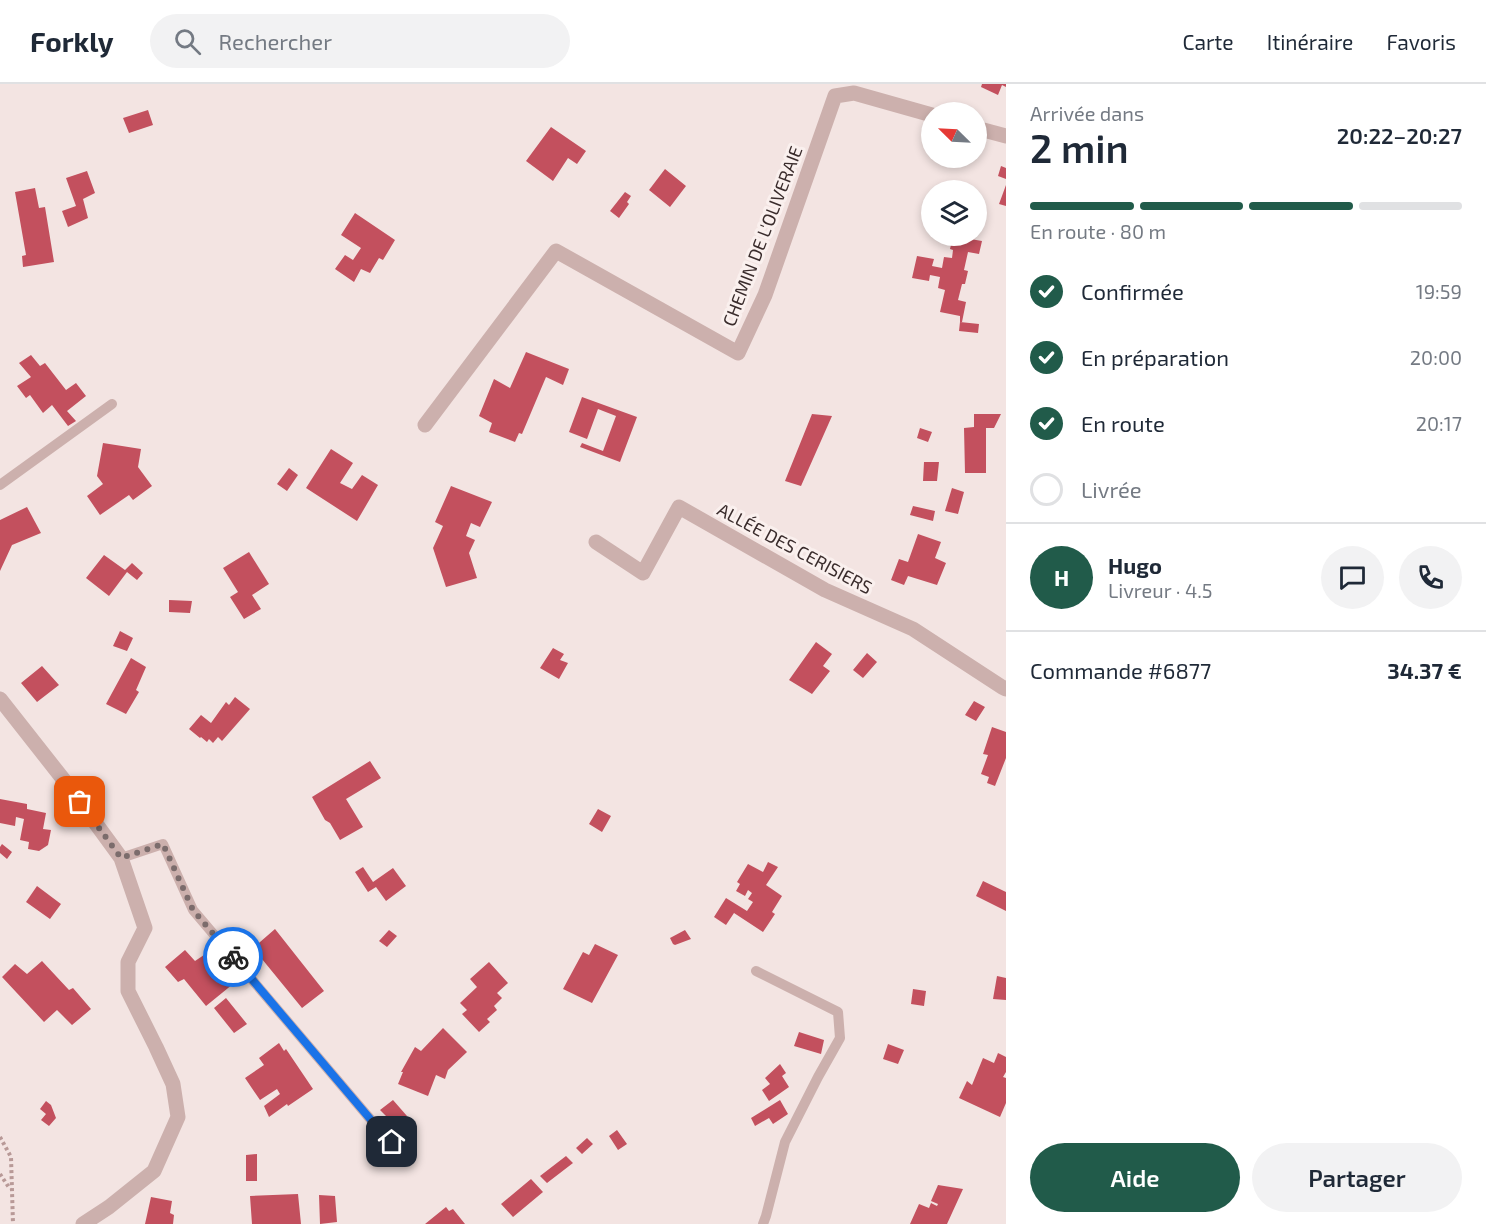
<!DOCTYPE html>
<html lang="fr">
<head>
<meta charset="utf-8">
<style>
  :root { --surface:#fff; --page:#f2f2f3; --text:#1f2937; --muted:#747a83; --line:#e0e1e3; --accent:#215b4a }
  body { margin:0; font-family:"Exo 2",sans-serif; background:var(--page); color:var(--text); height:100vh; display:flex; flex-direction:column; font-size:22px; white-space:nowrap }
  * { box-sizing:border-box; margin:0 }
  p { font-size:20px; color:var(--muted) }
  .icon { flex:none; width:33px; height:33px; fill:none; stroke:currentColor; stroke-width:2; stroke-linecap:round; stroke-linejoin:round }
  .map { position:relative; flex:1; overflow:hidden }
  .panel { display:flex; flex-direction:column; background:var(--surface); width:480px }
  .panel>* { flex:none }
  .needle { width:39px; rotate:294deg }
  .controls { position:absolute; left:921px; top:18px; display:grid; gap:12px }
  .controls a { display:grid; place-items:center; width:66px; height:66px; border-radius:50%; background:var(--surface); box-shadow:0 3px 9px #0003; font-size:30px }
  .pin { position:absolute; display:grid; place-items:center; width:51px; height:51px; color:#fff; margin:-26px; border-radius:12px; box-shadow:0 3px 9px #0006 }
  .courier { position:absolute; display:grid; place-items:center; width:60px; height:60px; margin:-30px; border:4px solid #1a73e8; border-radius:50%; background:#fff; color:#222; box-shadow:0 2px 8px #0007 }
  .head em { font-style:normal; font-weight:600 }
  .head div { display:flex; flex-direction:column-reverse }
  .head { display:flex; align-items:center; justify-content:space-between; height:102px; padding:0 24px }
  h1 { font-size:39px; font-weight:600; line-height:45px }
  .bar { display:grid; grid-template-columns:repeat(4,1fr); gap:9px 6px; align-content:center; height:72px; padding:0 24px }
  .bar i { height:8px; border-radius:4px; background:var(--line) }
  .bar .on { background:var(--accent) }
  .bar p { grid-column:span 4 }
  .line { display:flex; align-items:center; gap:15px; padding:0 24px; border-top:2px solid var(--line) }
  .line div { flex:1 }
  .round { display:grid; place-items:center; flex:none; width:63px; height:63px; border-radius:32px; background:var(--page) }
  ol { padding:0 24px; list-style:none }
  li { display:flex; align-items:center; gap:18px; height:66px }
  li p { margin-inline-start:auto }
  li .icon { padding:6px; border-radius:50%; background:var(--accent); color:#fff; stroke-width:4 }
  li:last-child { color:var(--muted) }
  li i { width:33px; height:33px; border:3px solid var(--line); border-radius:50% }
  .button { display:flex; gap:12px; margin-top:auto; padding:12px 24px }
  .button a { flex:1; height:69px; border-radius:36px; background:var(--accent); color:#fff; font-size:24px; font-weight:600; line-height:69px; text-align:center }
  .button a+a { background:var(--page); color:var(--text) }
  header { display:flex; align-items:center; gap:36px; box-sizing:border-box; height:84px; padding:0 30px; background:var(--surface); border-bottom:2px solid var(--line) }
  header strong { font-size:28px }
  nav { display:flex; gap:33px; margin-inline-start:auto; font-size:21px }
  .search { width:420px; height:54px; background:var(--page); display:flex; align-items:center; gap:15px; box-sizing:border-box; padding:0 21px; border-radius:33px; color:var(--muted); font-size:22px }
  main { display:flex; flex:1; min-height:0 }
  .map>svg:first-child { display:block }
  .building { fill:#c3505e }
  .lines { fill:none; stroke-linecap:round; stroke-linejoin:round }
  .path { stroke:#b89997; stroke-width:4; stroke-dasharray:3 3; stroke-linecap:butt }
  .service { stroke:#ccb0ad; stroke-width:10 }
  .minor { stroke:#ccb0ad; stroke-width:15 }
  .done { stroke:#7b6c6c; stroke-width:6; stroke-dasharray:0 10.8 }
  .route { stroke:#1a73e8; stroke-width:8 }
  .labels { text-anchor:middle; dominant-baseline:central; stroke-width:6; stroke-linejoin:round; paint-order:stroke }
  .street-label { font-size:18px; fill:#3a2c2c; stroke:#faf0ee }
</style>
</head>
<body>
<header>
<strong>Forkly</strong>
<div class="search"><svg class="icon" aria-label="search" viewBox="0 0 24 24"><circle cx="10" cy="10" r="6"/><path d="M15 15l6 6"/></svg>Rechercher</div>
<nav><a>Carte</a><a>Itinéraire</a><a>Favoris</a></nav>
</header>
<main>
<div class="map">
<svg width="1006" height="1140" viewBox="0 0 1006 1140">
  <rect width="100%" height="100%" fill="#f3e4e2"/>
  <path class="building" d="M982,0h24v3l-4,-2 -4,10 -17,-8z
    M148,26l5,15 -24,8 -6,-15z
    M551,43l35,24 -9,13 -9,-6 -15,23 -27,-20z
    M1001,82l5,2v11l-8,-3z
    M665,85l21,17 -16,21 -21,-17z
    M87,87l8,22 -12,6 5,19 -20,9 -6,-16 14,-5 -10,-28z
    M1006,101v21l-7,-2z
    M35,104l4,20 6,-1 9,55 -31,5 -1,-11 4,-1 -11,-63z
    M625,108l6,4 -4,6 2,2 -10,14 -9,-7z
    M355,129l40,27 -12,20 -4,-2 -9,15 -9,-4 -7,13 -19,-13 10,-14 8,5 8,-12 -20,-13z
    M953,152l29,5 -3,13 -11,-2 -4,18 4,1 -3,13h-3l-4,16 8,2 -4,20h-2v-6l-20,-4 5,-22 -7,-2 2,-11 -10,-2 -1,6 -17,-3 5,-22 17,3 -2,7 10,2 2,-11 8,1 1,-8 -3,-1z
    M960,238l19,2 -1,9 -19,-2z
    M526,268l43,17 -6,16 -17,-8 -24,57 -3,-1 -4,9 -26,-10 3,-9 -13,-7 15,-37 16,9z
    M31,271l9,11 5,-3 21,27 10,-7 10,13 -19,15 9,10 -8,5 -16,-21 -9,8 -13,-18 -4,3 -9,-12 14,-9 -12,-14z
    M582,313l55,20 -17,45 -40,-15 2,-4 21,8 13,-35 -18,-7 -11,30 -18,-7z
    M812,330l20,2 -31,70 -16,-5z
    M974,330h27l-7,14h-8v45h-21l-1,-45 10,-1z
    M920,344l12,4 -4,10 -11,-4z
    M103,359l38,6 -3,18 14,19 -19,14 -4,-5 -29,20 -13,-19 16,-12 -6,-8z
    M331,365l22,14 -13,20 12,6 10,-14 16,10 -21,36 -51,-33z
    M924,378h15l-2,19h-14z
    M289,384l9,7 -11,16 -10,-7z
    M451,402l41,16 -12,25 -9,-4 -5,13 9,4 -6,13 8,25 -31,9 -13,-39 10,-22 -8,-4z
    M952,404l12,4 -6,22 -13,-3z
    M913,422l22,5 -2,10 -23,-6z
    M27,423l14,26 -29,12 -12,26v-51z
    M918,450l23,8 -6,16 11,5 -9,22 -29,-9 -4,9 -13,-5 8,-21 9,3z
    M249,468l20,32 -17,11 9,14 -17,10 -14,-22 8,-5 -15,-24z
    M104,471l21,15 7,-7 11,10 -6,7 -10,-8 -18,24 -23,-18z
    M169,516l23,1 -2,12 -21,-1z
    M120,547l13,7 -6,13 -14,-5z
    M816,558l16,12 -9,12 7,5 -18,23 -23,-14z
    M553,564l11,6 -4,6 8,3 -9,16 -19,-11z
    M867,569l10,9 -14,16 -10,-8z
    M131,574l15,9 -10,23 3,2 -13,22 -20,-10z
    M42,582l17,19 -22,17 -16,-19z
    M235,613l15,12 -28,32 -4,-4 -5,6 -4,-4 -2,3 -6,-5 -1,1 -11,-9 12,-14 10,8 15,-21 3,3z
    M974,617l11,6 -9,14 -11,-6z
    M992,643l14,5v26l-11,28 -8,-3 2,-6 -8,-3 7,-19 -5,-1z
    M370,677l11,17 -35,21 17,28 -23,13 -10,-17 -5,-3 -13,-23z
    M0,715l27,5v5l19,4 -3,16 8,1 -3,15 -9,6 -11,-2 1,-7 -9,-2 4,-21 -8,-2 -1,9 -15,-3z
    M598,725l13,7 -9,16 -13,-8z
    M2,760l10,8 -5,7 -7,-6v-6z
    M768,778l10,5 -12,18 16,11 -10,16 3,2 -12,18 -29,-19 -8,12 -12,-8 12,-19 21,13 6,-9 -5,-3 4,-6 -4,-3 -3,6 -9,-5 4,-7 -3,-2 11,-18 15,8z
    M363,783l10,15 20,-14 13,18 -20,15 -10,-14 -8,5 -13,-20z
    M983,797l23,11v19l-30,-15z
    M37,802l24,18 -11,15 -24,-17z
    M275,845l49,62 -22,17 -49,-60z
    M389,846l8,6 -10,11 -8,-6z
    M685,846l6,9 -16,6 -2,-1 -3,-6z
    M595,860l23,11 -26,48 -29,-14 20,-37 6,3z
    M185,866l10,11 12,-8 26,31 -27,22 -22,-27 -6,3 -13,-15z
    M42,877l27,29 4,-2 18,21 -19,16 -15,-15 -13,12 -42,-45 13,-13 12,10z
    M489,878l19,21 -11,10 5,5 -8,8 3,4 -10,9 3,3 -11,10 -17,-18 5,-4 -7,-7 17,-16 -7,-8z
    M997,892l9,2v22l-13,-1z
    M913,905l13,2 -2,15 -13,-2z
    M226,914l21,26 -13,9 -20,-25z
    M443,944l24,24 -19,18 -3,9 -9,-4 -8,21 -30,-12 5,-12h-2l14,-25 6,4z
    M799,948l25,8 -3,14 -27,-8z
    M279,959l5,8 2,-2 27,40 -25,17 -1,-2 -18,13 -5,-11 16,-12 -3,-5 -17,11 -15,-22 19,-13 -5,-7z
    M888,960l16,6 -6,14 -15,-5z
    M998,969l8,4v15l-3,5 3,1v25l-6,14 -41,-19 8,-17 5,4 11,-27 11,5z
    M780,980l6,9 -4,3 7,11 -20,14 -7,-11 8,-6 -5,-6z
    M393,1016l14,16 -11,10 -16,-16z
    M780,1016l8,14 -15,10 -4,-6 -14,8 -4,-8z
    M46,1017l5,4 5,13 -7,8 -8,-6 5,-6 -6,-5z
    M617,1046l10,14 -9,6 -9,-14z
    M587,1054l6,6 -11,10 -6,-6z
    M257,1070v27h-11v-26z
    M566,1072l7,7 -26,20 -7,-7z
    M531,1095l12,13 -30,25 -12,-13z
    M938,1101l25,4 -16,35h-37l9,-20 10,4 2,-5 6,3 1,-2 -7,-3z
    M298,1110l3,30h-49l-2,-28z
    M319,1111l16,1 2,26 -17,2z
    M151,1113l21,4 -2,12 4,2 -1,9h-28z
    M446,1123l3,4 4,-2 12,15h-40z"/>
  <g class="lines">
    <path class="path" d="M0,1053l11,20 2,67
      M0,1090l10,15"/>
    <path class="service" d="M0,401l112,-81
      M121,774l42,-14 30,66 184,217 31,31
      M756,887l82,41 2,26 -22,39 -33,65 -19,74 -3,8"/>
    <path class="minor" d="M976,44l30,8
      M425,341l131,-174 182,102 27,-58 70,-199 19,-3 78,22
      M596,458l47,31 36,-66 146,83 88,39 89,58 4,2
      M0,615l67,85 54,74 24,70 -17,34v29l28,56 17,37 5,33 -24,54 -45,36 -26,17"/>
  </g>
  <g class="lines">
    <path class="done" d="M80,718l41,56 42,-14 30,66 40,47"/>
    <path class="route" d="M233,873l144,170 15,15"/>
  </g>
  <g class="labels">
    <g class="street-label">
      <text transform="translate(762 152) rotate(-69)">CHEMIN DE L'OLIVERAIE</text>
      <text transform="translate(795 464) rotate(28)">ALLÉE DES CERISIERS</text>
    </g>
  </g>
</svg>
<div class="controls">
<a><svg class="needle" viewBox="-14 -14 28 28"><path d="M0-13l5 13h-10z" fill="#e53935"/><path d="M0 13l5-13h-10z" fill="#747a83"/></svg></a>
<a><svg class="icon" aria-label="layers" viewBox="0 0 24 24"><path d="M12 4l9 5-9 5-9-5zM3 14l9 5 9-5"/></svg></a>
</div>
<div class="pin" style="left:80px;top:718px;background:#ea580c"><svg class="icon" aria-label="bag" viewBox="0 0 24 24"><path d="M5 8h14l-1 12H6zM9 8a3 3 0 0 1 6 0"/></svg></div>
<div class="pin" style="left:392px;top:1058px;background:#1f2937"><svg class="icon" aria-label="home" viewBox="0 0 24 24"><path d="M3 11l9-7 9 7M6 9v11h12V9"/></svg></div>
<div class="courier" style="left:233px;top:873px"><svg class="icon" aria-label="bike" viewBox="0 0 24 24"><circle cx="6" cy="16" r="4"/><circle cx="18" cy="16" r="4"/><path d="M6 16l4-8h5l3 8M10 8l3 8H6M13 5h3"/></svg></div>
</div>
<section class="panel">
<div class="head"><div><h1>2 min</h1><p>Arrivée dans</p></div><em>20:22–20:27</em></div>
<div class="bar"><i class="on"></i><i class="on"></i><i class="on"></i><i></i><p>En route · 80 m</p></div>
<ol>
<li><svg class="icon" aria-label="check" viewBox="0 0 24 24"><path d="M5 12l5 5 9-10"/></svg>Confirmée<p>19:59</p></li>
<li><svg class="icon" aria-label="check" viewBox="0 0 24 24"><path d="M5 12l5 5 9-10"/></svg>En préparation<p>20:00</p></li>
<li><svg class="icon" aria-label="check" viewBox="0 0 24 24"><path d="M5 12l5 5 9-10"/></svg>En route<p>20:17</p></li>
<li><i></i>Livrée</li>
</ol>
<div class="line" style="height:108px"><b class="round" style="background:var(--accent);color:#fff">H</b><div><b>Hugo</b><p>Livreur · 4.5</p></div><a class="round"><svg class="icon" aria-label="chat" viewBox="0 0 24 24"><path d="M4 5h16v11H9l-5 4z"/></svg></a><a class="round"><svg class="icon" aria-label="phone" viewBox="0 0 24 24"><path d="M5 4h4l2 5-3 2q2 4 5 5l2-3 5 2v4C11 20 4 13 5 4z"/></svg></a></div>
<div class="line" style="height:78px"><div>Commande #6877</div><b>34.37 €</b></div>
<div class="button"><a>Aide</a><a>Partager</a></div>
</section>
</main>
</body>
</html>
